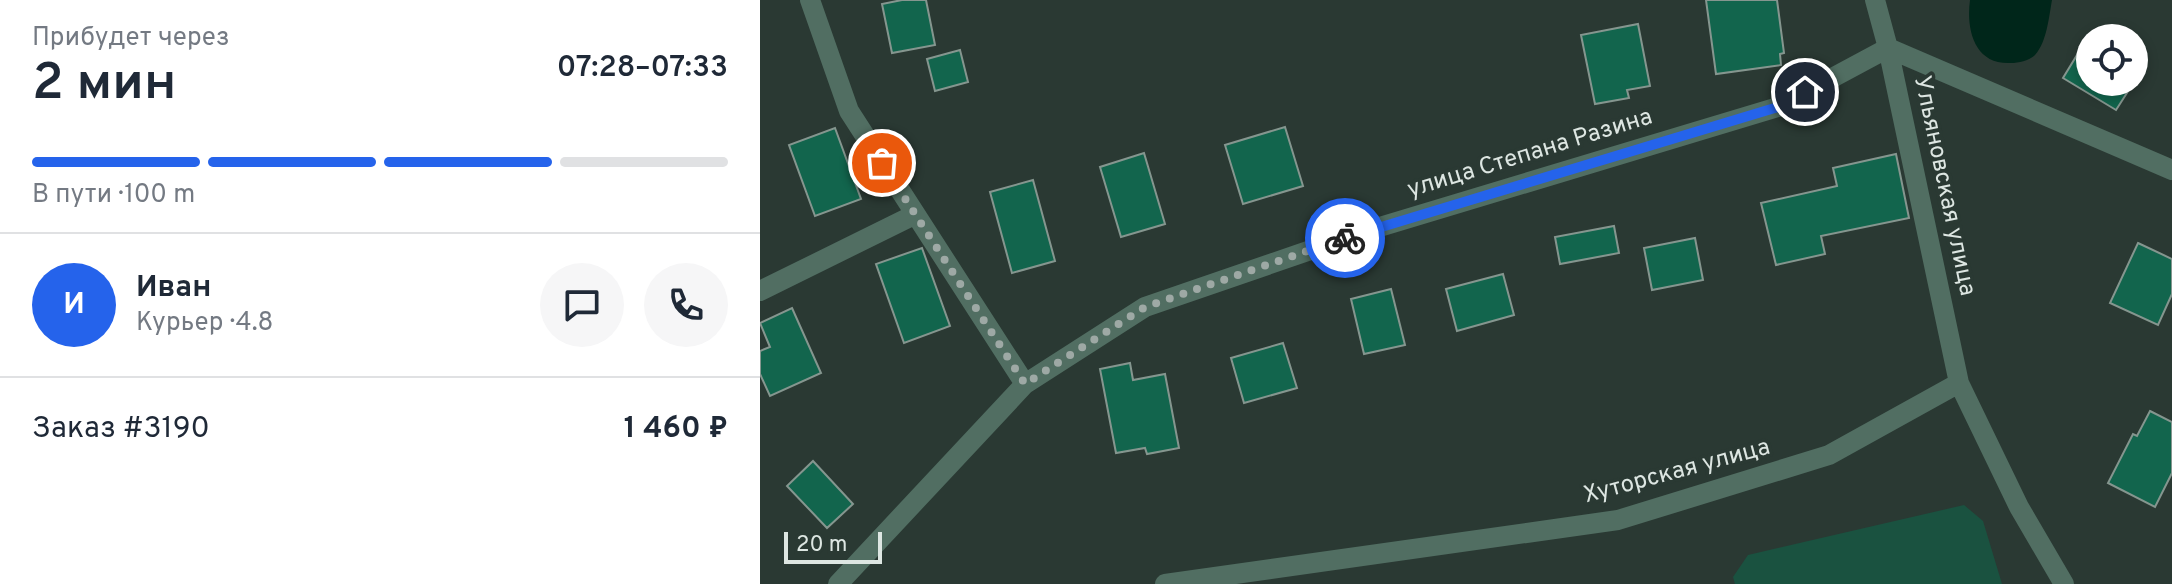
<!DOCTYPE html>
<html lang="ru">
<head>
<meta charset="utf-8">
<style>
  :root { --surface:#fff; --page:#f6f6f7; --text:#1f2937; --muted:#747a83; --line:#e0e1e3; --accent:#2563eb }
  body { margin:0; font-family:Overpass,sans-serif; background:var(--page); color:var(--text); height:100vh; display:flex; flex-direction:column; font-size:30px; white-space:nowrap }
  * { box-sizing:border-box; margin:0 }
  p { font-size:26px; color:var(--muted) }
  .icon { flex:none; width:44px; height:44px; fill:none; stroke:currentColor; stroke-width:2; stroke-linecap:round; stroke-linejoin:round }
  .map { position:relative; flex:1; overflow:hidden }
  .side { display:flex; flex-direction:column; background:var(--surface); width:760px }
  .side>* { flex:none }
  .tools { position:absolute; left:1316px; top:24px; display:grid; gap:16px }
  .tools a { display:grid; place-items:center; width:72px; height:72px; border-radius:50%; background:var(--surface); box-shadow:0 4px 12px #0003; font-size:40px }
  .scale { position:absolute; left:24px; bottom:20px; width:98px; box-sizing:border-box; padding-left:8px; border:4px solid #dde6e2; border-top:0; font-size:22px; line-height:28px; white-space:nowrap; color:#dde6e2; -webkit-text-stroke:6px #2a3933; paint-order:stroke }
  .pin { position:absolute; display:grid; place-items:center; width:68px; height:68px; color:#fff; margin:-34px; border:4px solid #fff; border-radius:50%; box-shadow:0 2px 8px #0007 }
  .courier { position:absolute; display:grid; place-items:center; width:80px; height:80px; margin:-40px; border:6px solid #2563eb; border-radius:50%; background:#fff; color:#222; box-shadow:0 2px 10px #0007 }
  .headline em { font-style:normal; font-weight:600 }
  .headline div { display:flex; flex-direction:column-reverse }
  .headline { display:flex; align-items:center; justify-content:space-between; height:136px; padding:0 32px }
  h1 { font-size:52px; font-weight:600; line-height:60px }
  .bar { display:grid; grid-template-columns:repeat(4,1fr); gap:12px 8px; align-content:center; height:96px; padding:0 32px }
  .bar i { height:10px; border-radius:6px; background:var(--line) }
  .bar .current { background:var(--accent) }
  .bar p { grid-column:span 4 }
  .line { display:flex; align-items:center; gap:20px; padding:0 32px; border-top:2px solid var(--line) }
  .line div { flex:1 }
  .round { display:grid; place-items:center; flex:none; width:84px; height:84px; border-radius:42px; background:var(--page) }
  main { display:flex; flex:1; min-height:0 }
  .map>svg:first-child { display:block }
  .green { fill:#1a5240 }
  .water { fill:#00261a }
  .building { fill:#12654d; stroke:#85968f; stroke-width:2 }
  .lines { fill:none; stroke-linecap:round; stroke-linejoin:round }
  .minor { stroke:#516e62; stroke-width:20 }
  .done { stroke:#9ea9a5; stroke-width:8; stroke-dasharray:0 14.4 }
  .route { stroke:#2563eb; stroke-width:10 }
  .labels { text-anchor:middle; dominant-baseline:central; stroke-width:7; stroke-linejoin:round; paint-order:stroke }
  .street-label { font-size:24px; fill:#dde6e2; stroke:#2a3933 }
</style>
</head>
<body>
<main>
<section class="side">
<div class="headline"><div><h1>2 мин</h1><p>Прибудет через</p></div><em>07:28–07:33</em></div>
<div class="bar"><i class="current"></i><i class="current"></i><i class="current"></i><i></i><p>В пути · 100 m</p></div>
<div class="line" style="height:144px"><b class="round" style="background:var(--accent);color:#fff">И</b><div><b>Иван</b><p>Курьер · 4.8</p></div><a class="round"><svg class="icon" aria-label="chat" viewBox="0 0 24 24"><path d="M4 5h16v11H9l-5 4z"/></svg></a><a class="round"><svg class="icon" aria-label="phone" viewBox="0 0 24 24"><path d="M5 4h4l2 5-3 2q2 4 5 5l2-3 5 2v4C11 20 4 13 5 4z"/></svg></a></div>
<div class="line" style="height:104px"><div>Заказ #3190</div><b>1 460 ₽</b></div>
</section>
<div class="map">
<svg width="1412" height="584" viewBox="0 0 1412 584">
  <rect width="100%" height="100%" fill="#2a3933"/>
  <path class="green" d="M1204,505l19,16 19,63h-267l-2,-7 15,-22z"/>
  <path class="water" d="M1210,0h82c-3,16 -5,42 -17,55 -5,5 -16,8 -24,8 -37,2 -45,-34 -41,-63z"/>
  <path class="building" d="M142,0h24l9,45 -43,8 -10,-49z
    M946,0h71l7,53 -4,1 1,11 -65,9z
    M878,24l12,62 -23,4 2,8 -34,6 -14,-69z
    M1328,37l3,1 -1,44h44l-18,28 -53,-32z
    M200,50l8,32 -33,9 -8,-32z
    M525,127l18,59 -60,18 -18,-59z
    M75,128l26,71 -46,17 -26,-71z
    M384,153l21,71 -44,13 -21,-70z
    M1136,154l13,64 -88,18 4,18 -49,11 -15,-62 76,-17 -4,-18z
    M273,180l22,81 -43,12 -22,-81z
    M854,226l5,27 -59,11 -5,-27z
    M935,238l8,42 -51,10 -8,-42z
    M1378,243l34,16v35l-14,31 -48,-22z
    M162,248l28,78 -46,17 -28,-79z
    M743,274l11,41 -57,16 -11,-42z
    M631,289l14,56 -41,9 -13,-55z
    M32,308l29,65 -51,23 -10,-22v-23l10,-4 -10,-24z
    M523,343l14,45 -53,15 -13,-45z
    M370,363l3,17 32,-6 14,74 -32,6 -2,-6 -29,5 -16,-84z
    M1390,411l22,11v51l-17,34 -47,-24 25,-49 4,2z
    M53,461l40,43 -26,24 -40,-42z"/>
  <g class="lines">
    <path class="minor" d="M50,0l39,111 176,273
      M1115,0l13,48 71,335 60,124 45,77
      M1128,48l284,122
      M0,291l154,-76
      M78,584l187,-200 120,-77 218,-75 415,-125 110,-59
      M405,584l453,-64 211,-65 130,-72"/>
  </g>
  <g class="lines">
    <path class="done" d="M122,163l143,221 120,-77 200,-69"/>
    <path class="route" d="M585,238l433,-131 27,-15"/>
  </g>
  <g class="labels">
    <g class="street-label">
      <text transform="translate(770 154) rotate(-17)">улица Степана Разина</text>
      <text transform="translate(1184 186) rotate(78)">Ульяновская улица</text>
      <text transform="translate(917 472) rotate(-15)">Хуторская улица</text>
    </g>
  </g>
</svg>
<div class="tools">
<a><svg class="icon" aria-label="locate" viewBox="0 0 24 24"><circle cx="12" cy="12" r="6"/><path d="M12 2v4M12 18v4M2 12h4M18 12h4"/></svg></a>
</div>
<div class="scale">20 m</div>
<div class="pin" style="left:122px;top:163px;background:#ea580c"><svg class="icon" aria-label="bag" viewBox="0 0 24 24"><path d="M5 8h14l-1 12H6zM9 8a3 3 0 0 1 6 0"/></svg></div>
<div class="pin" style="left:1045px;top:92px;background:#1f2937"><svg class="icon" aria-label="home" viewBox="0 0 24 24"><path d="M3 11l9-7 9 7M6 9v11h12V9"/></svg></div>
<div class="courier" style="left:585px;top:238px"><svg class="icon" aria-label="bike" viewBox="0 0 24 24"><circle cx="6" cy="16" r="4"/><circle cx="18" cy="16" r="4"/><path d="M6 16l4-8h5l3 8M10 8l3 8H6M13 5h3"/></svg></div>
</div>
</main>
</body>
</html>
